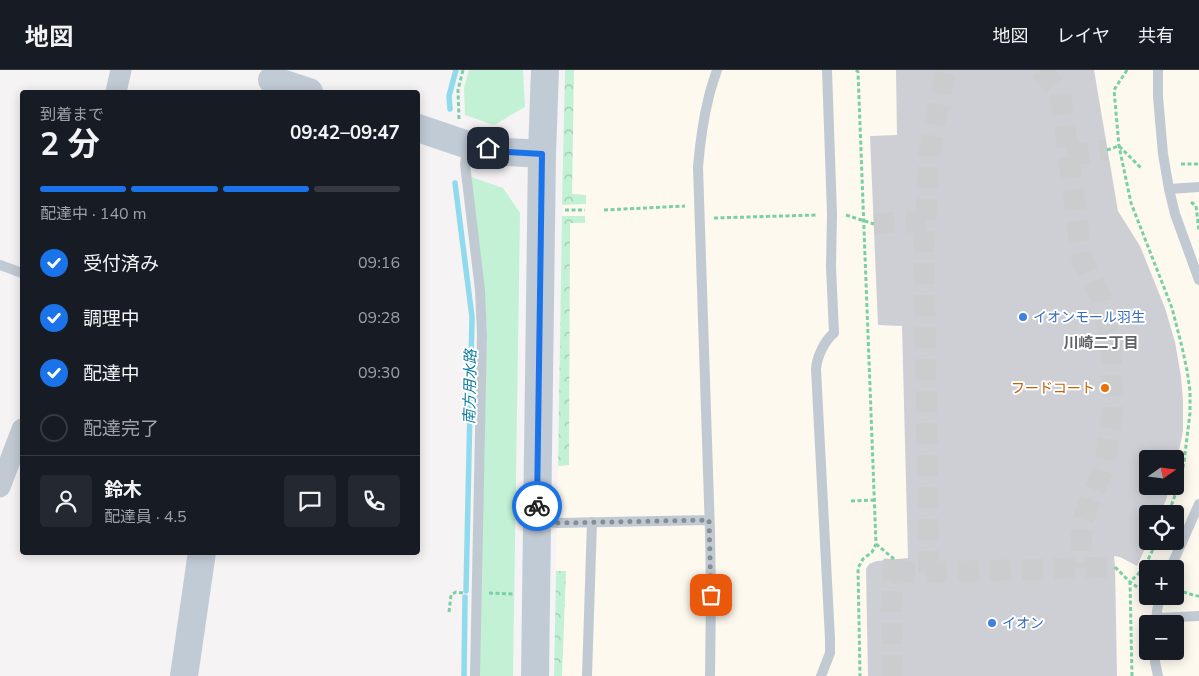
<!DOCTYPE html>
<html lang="ja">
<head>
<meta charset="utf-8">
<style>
  :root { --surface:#171b24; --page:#242831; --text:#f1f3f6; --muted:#9ea1a6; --line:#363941; --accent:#1a73e8 }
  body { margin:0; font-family:"Nunito Sans","Noto Sans JP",sans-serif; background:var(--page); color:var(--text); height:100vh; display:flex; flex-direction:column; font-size:19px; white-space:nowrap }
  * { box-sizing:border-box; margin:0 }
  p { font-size:16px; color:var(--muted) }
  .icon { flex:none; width:28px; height:28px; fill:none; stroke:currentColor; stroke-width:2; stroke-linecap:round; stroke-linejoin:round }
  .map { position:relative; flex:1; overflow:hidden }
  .sheet { position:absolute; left:20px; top:20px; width:400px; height:465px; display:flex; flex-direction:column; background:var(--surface); border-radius:5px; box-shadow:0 2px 12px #0003 }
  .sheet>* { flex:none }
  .needle { width:32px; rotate:76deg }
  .controls { position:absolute; left:1139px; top:380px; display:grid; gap:10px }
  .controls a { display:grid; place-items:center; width:45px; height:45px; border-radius:5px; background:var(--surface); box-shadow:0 2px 12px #0003; font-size:25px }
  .pin { position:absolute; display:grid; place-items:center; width:42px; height:42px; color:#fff; margin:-21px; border-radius:10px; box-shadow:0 2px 8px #0006 }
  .courier { position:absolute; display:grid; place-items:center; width:50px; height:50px; margin:-25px; border:4px solid #1a73e8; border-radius:50%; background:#fff; color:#222; box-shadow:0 1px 6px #0007 }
  .headline em { font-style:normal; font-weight:700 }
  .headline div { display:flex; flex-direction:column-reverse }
  .headline { display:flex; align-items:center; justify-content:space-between; height:85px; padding:0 20px }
  h1 { font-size:32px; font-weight:700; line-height:38px }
  .bar { display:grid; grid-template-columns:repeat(4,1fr); gap:8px 5px; align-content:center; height:60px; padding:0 20px }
  .bar i { height:6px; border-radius:4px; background:var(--line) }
  .bar .current { background:var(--accent) }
  .bar p { grid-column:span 4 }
  .line { display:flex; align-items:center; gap:12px; padding:0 20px; border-top:1px solid var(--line) }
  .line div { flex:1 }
  .round { display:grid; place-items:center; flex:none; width:52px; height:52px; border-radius:5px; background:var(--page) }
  ol { padding:0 20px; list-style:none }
  li { display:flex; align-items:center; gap:15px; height:55px }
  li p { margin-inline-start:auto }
  li .icon { padding:5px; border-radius:50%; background:var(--accent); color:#fff; stroke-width:4 }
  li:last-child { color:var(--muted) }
  li i { width:28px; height:28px; border:2px solid var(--line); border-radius:50% }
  header { display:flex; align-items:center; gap:30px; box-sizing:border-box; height:70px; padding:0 25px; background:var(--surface); border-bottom:1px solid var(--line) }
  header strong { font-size:24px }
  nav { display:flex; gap:28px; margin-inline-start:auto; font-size:18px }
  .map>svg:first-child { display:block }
  .commercial { fill:#fdf9ef; fill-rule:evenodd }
  .green { fill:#c3f1d5 }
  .forest { fill:url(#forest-crowns) }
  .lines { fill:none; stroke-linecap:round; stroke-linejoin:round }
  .stream { stroke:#90daee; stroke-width:5.5 }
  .building { fill:#cdcfd5 }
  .street-tunnel { stroke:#caccce; stroke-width:21; stroke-dasharray:21 11; stroke-linecap:butt }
  .path { stroke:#7ad0a6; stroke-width:3; stroke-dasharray:4 2.5; stroke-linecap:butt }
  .lane { stroke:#c1cad2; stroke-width:10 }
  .street { stroke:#c1cad2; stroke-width:21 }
  .secondary { stroke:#c1cbd6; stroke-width:28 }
  .done { stroke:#868d94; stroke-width:5; stroke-dasharray:0 9 }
  .route { stroke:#1a73e8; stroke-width:6 }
  .shop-dot { fill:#3f7fe0; stroke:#fff; stroke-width:2 }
  .food-dot { fill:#e8710a; stroke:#fff; stroke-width:2 }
  .labels { text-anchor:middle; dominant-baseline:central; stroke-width:4; stroke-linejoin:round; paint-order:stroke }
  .shop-label { font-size:14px; fill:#366cbe; stroke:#fff; text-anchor:start }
  .food-label { font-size:14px; fill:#c56008; stroke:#fff; text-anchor:end }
  .neighbourhood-label { font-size:15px; font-weight:bold; fill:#5f6368; stroke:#fff }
  .water-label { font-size:15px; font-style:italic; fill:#0c7c9b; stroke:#fff }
</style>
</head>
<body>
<header>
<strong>地図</strong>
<nav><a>地図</a><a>レイヤ</a><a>共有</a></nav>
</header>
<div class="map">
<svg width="1199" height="606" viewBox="0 0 1199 606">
  <defs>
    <pattern id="forest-crowns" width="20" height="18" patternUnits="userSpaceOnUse" patternTransform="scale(1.25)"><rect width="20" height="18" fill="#c3f1d5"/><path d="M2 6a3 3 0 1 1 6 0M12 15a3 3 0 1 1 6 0" fill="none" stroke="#a0c6b0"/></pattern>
  </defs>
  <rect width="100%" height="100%" fill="#f5f3f3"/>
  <path class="commercial" d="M565,0h634v606h-645zM1148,389h27v27h-27zM1148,444h27v27h-27zM1148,499h27v27h-27zM1148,554h27v27h-27z"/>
  <path class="green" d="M469,0h54l2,37 -31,18 -29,-10 -1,-27z
    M471,107l32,11 17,25 -7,463h-34l8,-349z"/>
  <path class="forest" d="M565,0h9l-2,124 14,1v9l-24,1z
    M562,146h23v7h-15l-1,242 -11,1z
    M556,501h10l-4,105h-8z"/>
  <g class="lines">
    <path class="stream" d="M450,39l-1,-13 7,-26
      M455,113l17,134 -6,274
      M464,606l1,-79"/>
  </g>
  <path class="building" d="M896,0h198l24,141 22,35 25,62 10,34 6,35 2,24v30l-7,34 -1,-6h-27v27h22l-4,14 -6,14h-12v28l-11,24 -17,-9 -6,-1 1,11 2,109h-249l-2,-107 3,-5 8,-3 31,-3 -6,-232 -24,-1 -8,-189 27,-1z"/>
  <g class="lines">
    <path class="street-tunnel" d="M1040,0l20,21 22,168 18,37 11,45 2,67 -9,59 -23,58v43
      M1068,85l39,-5
      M874,154l52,-3
      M929,502l-5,-322 5,-97 17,-83
      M894,503l221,-6
      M893,606l-2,-67 3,-50"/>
    <path class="path" d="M856,0l2,2 18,472 -4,8 -9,7 -5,9 2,108
      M1127,0l-13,20 5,56 12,57 41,105 10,39 5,23 3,21v22l-6,49 -4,20 -12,32
      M459,49l-1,-29 5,-20
      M1107,80l12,-4 22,22
      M1181,94h18
      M1191,132l5,4 3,25
      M565,140h20
      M604,140l81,-4
      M846,145l28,9
      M714,148l103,-3
      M851,431l23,-1
      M876,474l18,15
      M1115,497l15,15 13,9
      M1183,522c6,1 10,4 16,4
      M489,523l24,1
      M449,542l2,-17 5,-3 7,1
      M1132,606l-2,-94 14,-14 13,-27"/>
    <path class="lane" d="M1158,0v27l5,57 6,35 6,25 24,66
      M468,76l-3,18 15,126 2,45 -7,341
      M1169,119l30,-2
      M0,195l22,8
      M538,451l19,2 152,-3
      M1170,499l29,-65
      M1157,548l42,-2
      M1156,552l1,-11 3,-15
      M1155,581v11l3,14
      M587,606l5,-154
      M710,606l1,-81 -1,-63 -12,-365c2,-24 5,-47 11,-71 2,-8 5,-17 8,-26
      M821,606l9,-23v-14l-14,-270c1,-12 8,-28 18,-36l-3,-66 1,-53 -5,-144"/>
    <path class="street" d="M116,22l5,-22
      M0,417l22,-58"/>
    <path class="secondary" d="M272,10l37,12
      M418,58l50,17 39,7 35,2
      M184,606l18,-124
      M535,606l7,-522 3,-84"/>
  </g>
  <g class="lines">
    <path class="done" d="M537,436v15l20,2 152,-3 2,75"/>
    <path class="route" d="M488,78l19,4 35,2 -5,352"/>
  </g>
  <g class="shop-dot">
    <circle cx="1023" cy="247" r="5"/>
    <circle cx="992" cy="553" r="5"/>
  </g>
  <circle class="food-dot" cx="1105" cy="318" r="5"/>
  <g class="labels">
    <g class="shop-label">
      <text x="1033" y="247">イオンモール羽生</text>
      <text x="1002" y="553">イオン</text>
    </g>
    <g class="food-label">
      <text x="1095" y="318">フードコート</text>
    </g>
    <g class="neighbourhood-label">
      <text x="1101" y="273">川崎二丁目</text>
    </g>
    <g class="water-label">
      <text transform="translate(470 317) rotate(-89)">南方用水路</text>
    </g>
  </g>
</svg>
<div class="controls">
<a><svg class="needle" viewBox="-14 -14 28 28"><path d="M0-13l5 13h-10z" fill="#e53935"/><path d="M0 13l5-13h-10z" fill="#9ea1a6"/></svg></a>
<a><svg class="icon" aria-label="locate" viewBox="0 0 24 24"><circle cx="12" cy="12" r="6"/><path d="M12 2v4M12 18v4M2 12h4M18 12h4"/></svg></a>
<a>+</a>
<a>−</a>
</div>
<div class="pin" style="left:711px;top:525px;background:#ea580c"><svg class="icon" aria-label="bag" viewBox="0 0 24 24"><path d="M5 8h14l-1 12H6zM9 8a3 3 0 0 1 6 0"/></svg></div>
<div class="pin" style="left:488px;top:78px;background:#1f2937"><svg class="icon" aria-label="home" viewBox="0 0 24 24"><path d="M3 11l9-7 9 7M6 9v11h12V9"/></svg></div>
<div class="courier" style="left:537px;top:436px"><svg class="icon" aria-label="bike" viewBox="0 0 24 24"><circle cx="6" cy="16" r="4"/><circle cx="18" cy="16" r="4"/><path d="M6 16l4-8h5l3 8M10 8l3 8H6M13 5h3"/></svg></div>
<section class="sheet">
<div class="headline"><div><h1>2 分</h1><p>到着まで</p></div><em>09:42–09:47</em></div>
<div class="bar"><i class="current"></i><i class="current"></i><i class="current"></i><i></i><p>配達中 · 140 m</p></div>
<ol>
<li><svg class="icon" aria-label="check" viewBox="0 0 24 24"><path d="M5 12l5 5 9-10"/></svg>受付済み<p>09:16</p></li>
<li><svg class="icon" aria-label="check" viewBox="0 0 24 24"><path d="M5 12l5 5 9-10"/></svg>調理中<p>09:28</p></li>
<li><svg class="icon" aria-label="check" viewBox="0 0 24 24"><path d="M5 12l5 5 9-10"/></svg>配達中<p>09:30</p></li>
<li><i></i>配達完了</li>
</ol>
<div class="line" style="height:90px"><a class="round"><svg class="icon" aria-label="person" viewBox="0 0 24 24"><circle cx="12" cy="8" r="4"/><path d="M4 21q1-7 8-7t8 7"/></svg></a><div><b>鈴木</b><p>配達員 · 4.5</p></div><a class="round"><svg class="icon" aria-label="chat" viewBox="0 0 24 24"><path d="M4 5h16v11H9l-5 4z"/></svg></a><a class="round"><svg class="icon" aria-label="phone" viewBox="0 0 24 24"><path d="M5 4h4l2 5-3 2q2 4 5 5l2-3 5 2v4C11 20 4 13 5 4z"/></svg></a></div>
</section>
</div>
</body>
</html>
